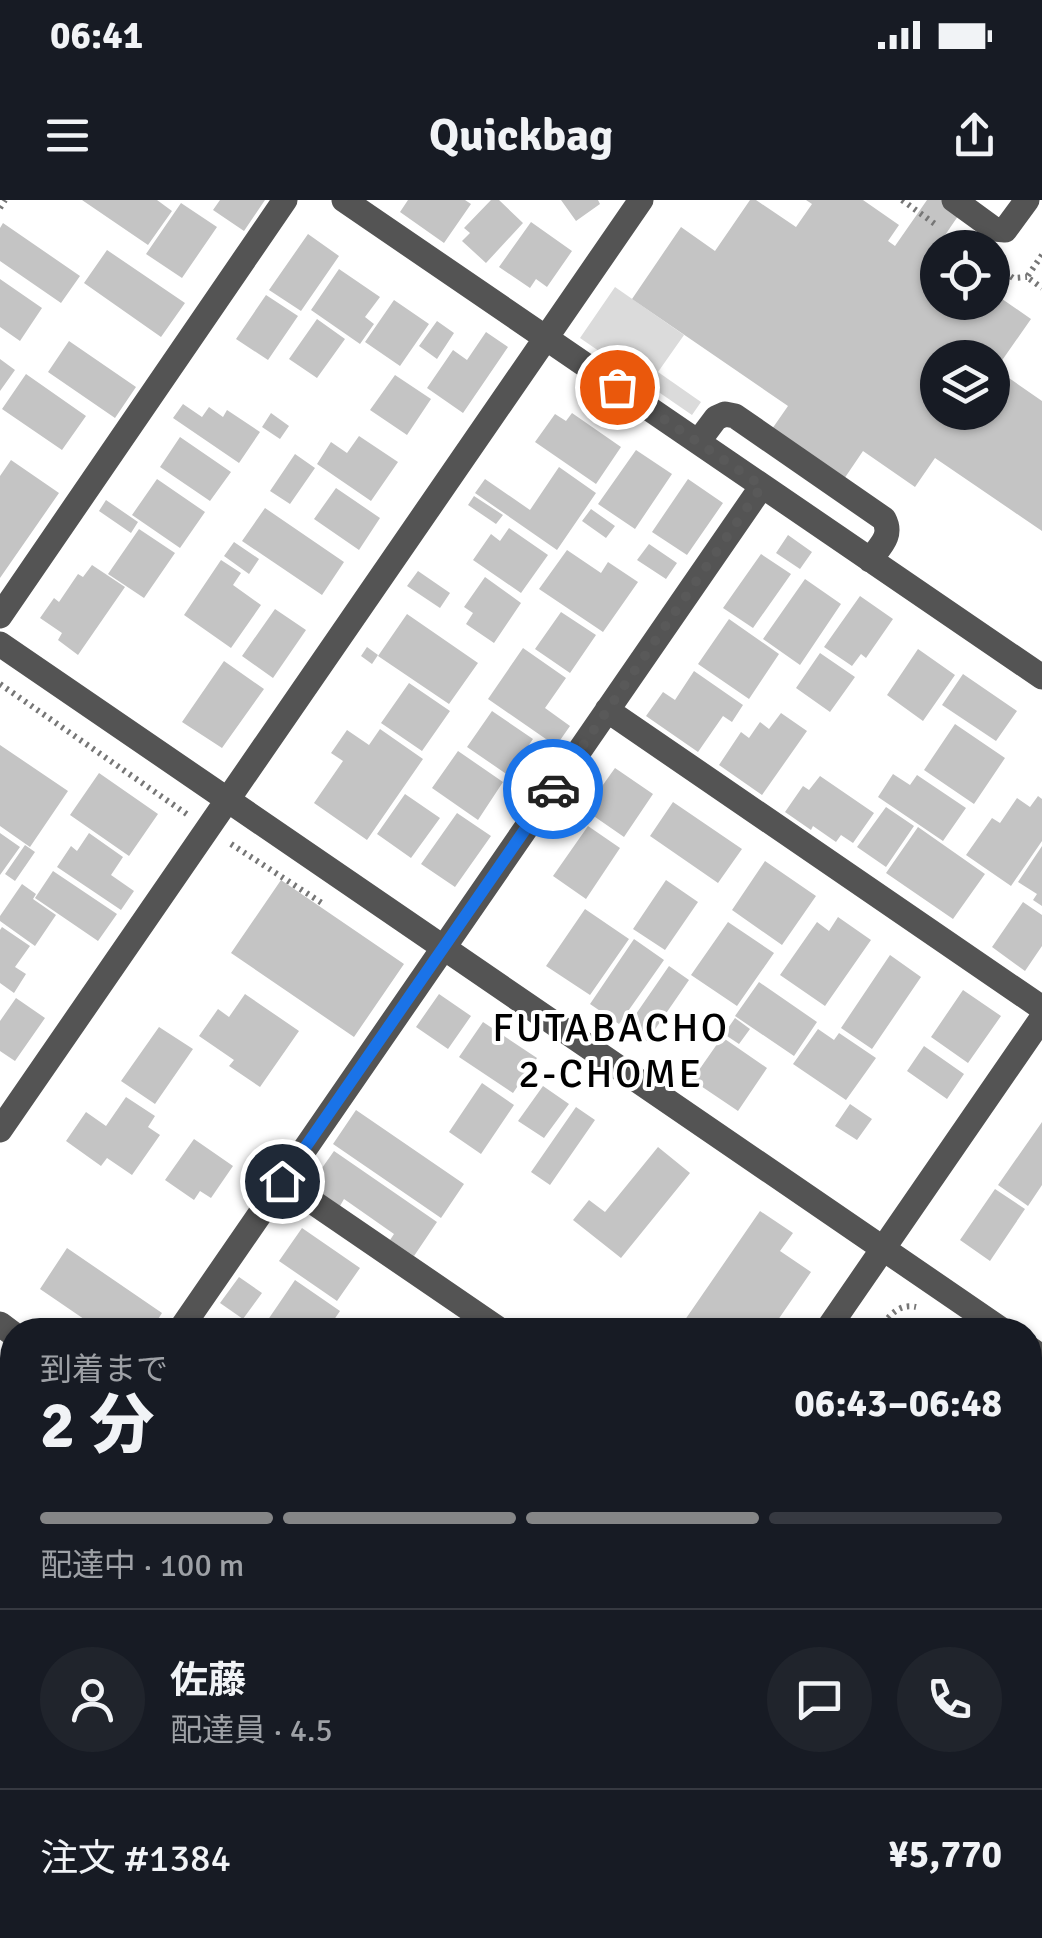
<!DOCTYPE html>
<html lang="ja">
<head>
<meta charset="utf-8">
<style>
  :root { --surface:#171b24; --page:#20242c; --text:#f1f3f6; --muted:#9ea1a6; --line:#363941; --accent:#858687 }
  body { margin:0; font-family:Signika,"Noto Sans JP",sans-serif; background:var(--page); color:var(--text); height:100vh; display:flex; flex-direction:column; font-size:38px; white-space:nowrap }
  * { box-sizing:border-box; margin:0 }
  p { font-size:32px; color:var(--muted) }
  .icon { flex:none; width:55px; height:55px; fill:none; stroke:currentColor; stroke-width:2; stroke-linecap:round; stroke-linejoin:round }
  .map { position:relative; flex:1; overflow:hidden }
  .details { position:absolute; left:0px; top:1118px; width:1042px; height:622px; display:flex; flex-direction:column; background:var(--surface); border-radius:40px 40px 0 0; box-shadow:0 2px 8px #0004 }
  .details>* { flex:none }
  .tools { position:absolute; left:920px; top:30px; display:grid; gap:20px }
  .tools a { display:grid; place-items:center; width:90px; height:90px; border-radius:50%; background:var(--surface); box-shadow:0 2px 8px #0004; font-size:50px }
  .pin { position:absolute; display:grid; place-items:center; width:85px; height:85px; color:#fff; margin:-42px; border:5px solid #fff; border-radius:50%; box-shadow:0 2px 10px #0007 }
  .courier { position:absolute; display:grid; place-items:center; width:100px; height:100px; margin:-50px; border:8px solid #1a73e8; border-radius:50%; background:#fff; color:#222; box-shadow:0 2px 12px #0007 }
  .overview em { font-style:normal; font-weight:800 }
  .overview div { display:flex; flex-direction:column-reverse }
  .overview { display:flex; align-items:center; justify-content:space-between; height:170px; padding:0 40px }
  h1 { font-size:65px; font-weight:800; line-height:75px }
  .bar { display:grid; grid-template-columns:repeat(4,1fr); gap:15px 10px; align-content:center; height:120px; padding:0 40px }
  .bar i { height:12px; border-radius:8px; background:var(--line) }
  .bar .current { background:var(--accent) }
  .bar p { grid-column:span 4 }
  .line { display:flex; align-items:center; gap:25px; padding:0 40px; border-top:2px solid var(--line) }
  .line div { flex:1 }
  .round { display:grid; place-items:center; flex:none; width:105px; height:105px; border-radius:52px; background:var(--page) }
  .status { display:flex; justify-content:space-between; align-items:center; height:70px; padding:0 50px; background:var(--surface); direction:ltr }
  .status svg { height:28px; fill:currentColor }
  header { display:flex; justify-content:space-between; align-items:center; height:130px; padding:0 40px; background:var(--surface); font-size:45px; font-weight:800 }
  .map>svg:first-child { display:block }
  .green { fill:#dbdbdb }
  .building { fill:#c4c4c4; fill-rule:evenodd }
  .lines { fill:none; stroke-linecap:round; stroke-linejoin:round }
  .path { stroke:#767676; stroke-width:6; stroke-dasharray:2.5 5; stroke-linecap:butt }
  .minor { stroke:#545454; stroke-width:25 }
  .done { stroke:#595959; stroke-width:10; stroke-dasharray:0 18 }
  .route { stroke:#1a73e8; stroke-width:12 }
  .labels { text-anchor:middle; dominant-baseline:central; stroke-width:8; stroke-linejoin:round; paint-order:stroke }
  .neighbourhood-label { font-size:40px; letter-spacing:2.5px; fill:#000; stroke:#fff }
</style>
</head>
<body>
<div class="status"><b>06:41</b><svg viewBox="0 0 49 12"><path d="M0 12V9h3v3zM5 12V6h3v6zM10 12V3h3v9zM15 12V0h3v12zM26 1h20v11H26zM47 4h2v5h-2z"/></svg></div>
<header><svg class="icon" aria-label="menu" viewBox="0 0 24 24"><path d="M4 6h16M4 12h16M4 18h16"/></svg>Quickbag<svg class="icon" aria-label="share" viewBox="0 0 24 24"><path d="M12 15V3M7 8l5-5 5 5M5 13v7h14v-7"/></svg></header>
<div class="map">
<svg width="1042" height="1738" viewBox="0 0 1042 1738">
  <rect width="100%" height="100%" fill="#fff"/>
  <path class="green" d="M615,87l69,48 -26,37 43,30 -9,13 -112,-77z
    M12,1399v172l-12,-6v-147z
    M113,1728h83l5,10h-109z
    M500,1728h89l15,10h-112z"/>
  <path class="building" d="M82,0h75l15,11 -24,34z
    M220,0h45l-21,31 -31,-21z
    M408,0h57l6,4 -27,39 -44,-31z
    M491,0h8l24,23 -37,40 -24,-22 8,-8 -6,-5z
    M561,0h37l2,4 -24,17z
    M750,0h6l40,27 16,-23 -6,-4h57l36,25 -11,16 7,5 32,-46h42l-45,66 14,9v27h54v-10l39,27 -35,50 46,32v130l-107,-73 -20,29 -52,-36 -19,28 -72,-50 16,-23 -156,-107 49,-72 34,24zM938,158h54v54h-54z
    M181,3l36,24 -35,51 -36,-24z
    M531,22l41,29 -25,36 -11,-8 -6,9 -31,-21z
    M3,23l77,53 -19,27 -61,-42v-33z
    M308,34l31,22 -38,55 -32,-21z
    M107,50l78,53 -24,34 -77,-54z
    M339,69l41,28 -15,20 9,7 -14,20 -49,-34z
    M0,79l42,29 -22,33 -20,-14z
    M266,95l32,21 -30,44 -32,-21z
    M394,100l35,24 -29,42 -35,-24z
    M317,119l28,20 -28,39 -28,-19z
    M437,121l17,12 -17,26 -18,-13z
    M486,132l22,15 -45,66 -36,-25 26,-38 14,10z
    M69,141l67,46 -21,31 -67,-46z
    M0,159l15,11 -15,21z
    M26,174l60,42 -24,34 -60,-41z
    M395,175l36,24 -24,36 -37,-25z
    M183,204l19,13 7,-10 14,10 4,-7 33,22 -21,31 -66,-45z
    M271,213l18,13 -9,13 -18,-12z
    M572,213l49,34 -25,37 -61,-42 20,-28 11,7z
    M359,236l39,26 -27,39 -54,-37 14,-22 16,11z
    M180,237l51,35 -21,29 -50,-34z
    M636,250l36,24 -37,55 -37,-25z
    M295,254l20,14 -25,36 -20,-13z
    M11,260l48,33 -59,85v-102z
    M559,267l37,26 -39,57 -82,-57 10,-14 45,31z
    M157,279l48,33 -25,36 -48,-33z
    M688,279l35,24 -36,52 -35,-23z
    M336,288l44,30 -21,32 -45,-31z
    M474,296l29,19 -7,9 -28,-19z
    M106,300l32,22 -7,11 -32,-22z
    M265,308l79,54 -22,33 -80,-54z
    M591,309l24,17 -9,12 -24,-17z
    M509,328l39,27 -27,38 -48,-33 18,-26 9,7z
    M139,329l36,24 -31,45 -36,-24z
    M788,335l24,17 -12,17 -24,-16z
    M234,342l25,17 -10,15 -25,-18z
    M649,344l28,19 -11,16 -29,-19z
    M567,350l34,23 7,-11 30,20 -35,50 -64,-43z
    M761,354l30,20 -38,54 -30,-20z
    M221,360l20,13 -8,12 28,20 -30,43 -47,-33z
    M92,365l33,22 -47,68 -20,-15 4,-7 -22,-15 14,-20 5,4 19,-28 5,3z
    M418,371l32,22 -10,15 -33,-22z
    M485,377l36,26 -27,40 -28,-19 7,-11 -9,-6z
    M805,379l36,25 -41,61 -37,-26z
    M860,396l33,23 -27,39 -5,-4 -9,12 -28,-19z
    M275,409l31,21 -33,48 -31,-22z
    M561,412l35,23 -26,38 -35,-24z
    M407,414l71,49 -29,41 -71,-48z
    M729,419l50,35 -30,45 -51,-35z
    M367,447l11,8 -6,9 -11,-8z
    M523,448l43,30 -21,30 25,18 -14,20 -68,-47z
    M918,449l37,26 -32,46 -36,-26z
    M820,453l35,24 -25,35 -34,-24z
    M224,461l40,28 -42,59 -40,-26z
    M694,471l49,34 -11,17 -9,-6 -25,36 -52,-36 17,-24 12,8z
    M963,474l54,37 -21,30 -54,-36z
    M409,483l41,28 -28,40 -41,-28z
    M492,511l41,28 -7,10 13,9 -18,26 -54,-37z
    M781,513l26,18 -45,64 -43,-30 22,-33 8,6 11,-16 9,7z
    M955,524l50,34 -31,46 -50,-34z
    M380,529l43,30 -56,81 -53,-37 29,-42 -12,-8 16,-23 22,15z
    M0,545l68,46 -38,56 -30,-21z
    M458,551l45,31 -25,38 -46,-32z
    M615,568l38,26 -29,43 -39,-27z
    M99,573l59,41 -29,42 -59,-41z
    M893,574l17,11 7,-10 49,33 -23,33 -65,-44z
    M820,576l54,37 -21,30 -12,-8 -5,7 -23,-16 -2,4 -26,-18 18,-26 6,4z
    M405,594l35,24 -29,40 -34,-24z
    M1038,596l4,3v42l-31,45 -45,-31 26,-37 8,5 17,-25 13,9z
    M673,602l69,47 -24,34 -68,-47z
    M886,607l28,19 -28,41 -29,-20z
    M457,613l34,23 -36,51 -34,-23z
    M588,626l32,22 -34,51 -33,-23z
    M918,627l67,47 -32,45 -67,-46z
    M0,633l20,14 -20,28z
    M89,633l34,24 -12,18 23,16 -13,19 -64,-43 14,-21 6,5z
    M25,645l10,7 -20,29 -10,-7z
    M1042,646v60l-9,-6 4,-6 -19,-12z
    M765,661l51,35 -34,49 -50,-35z
    M53,671l64,43 -19,27 -63,-43z
    M281,680l123,84 -50,73 -123,-84z
    M666,680l32,22 -33,48 -32,-21z
    M22,684l14,10 -3,5 23,16 -21,31 -35,-25v-5z
    M1023,702l19,13v31l-17,25 -33,-24z
    M585,709l44,30 -39,56 -44,-29z
    M838,717l33,23 -46,66 -45,-31 37,-53 12,9z
    M728,722l46,31 -37,53 -46,-31z
    M2,727l28,19 -15,21 11,7 -12,19 -14,-10v-53z
    M634,739l30,21 -45,64 -29,-20z
    M890,755l31,22 -49,72 -31,-21z
    M669,766l20,14 -42,61 -20,-14z
    M759,782l58,40 -23,34 -59,-40z
    M963,790l38,26 -33,47 -37,-26z
    M245,794l54,37 -39,56 -31,-21 5,-6 -35,-24 19,-27 11,8z
    M439,794l32,22 -23,33 -32,-22z
    M16,798l29,20 -30,43 -15,-10v-30z
    M735,818l15,11 -11,15 -15,-10z
    M483,822l54,36 -24,35 -54,-36z
    M159,827l34,22 -38,55 -34,-23z
    M818,829l16,11 5,-7 37,25 -30,42 -53,-36z
    M722,837l45,31 -29,43 -46,-31z
    M924,846l40,28 -17,25 -40,-28z
    M482,883l32,22 -33,49 -32,-22z
    M543,886l26,18 -25,34 -26,-17z
    M126,897l29,19 -7,11 12,8 -28,40 -25,-17 -6,8 -35,-25 20,-29 20,14z
    M850,904l22,15 -15,21 -22,-14z
    M576,907l19,13 -45,65 -19,-13z
    M356,910l108,74 -23,34 -108,-74z
    M1042,922v63l-14,21 -30,-21z
    M194,939l39,27 -22,32 -11,-7 -6,9 -29,-20z
    M658,947l32,26 -69,85 -48,-38 16,-20 16,12z
    M334,951l103,71 -23,34 -24,-16 4,-6 -50,-35 -4,7 -30,-21z
    M995,989l30,20 -35,52 -30,-21z
    M760,1011l33,22 -13,18 31,21 -40,58h-93z
    M302,1028l58,40 -23,33 -58,-40z
    M67,1048l95,65 -11,17h-51l-60,-41z
    M239,1077l23,16 -19,26 -23,-16z
    M295,1080l45,31 -13,19h-66z
    M0,1229l12,9v52l-12,-9z
    M1030,1291l12,8v56l-8,11 -4,-2z
    M0,1292l10,6 -10,14z
    M1042,1401v79l-12,-9v-53z
    M1030,1531l12,8v42l-12,17z
    M1042,1595v35l-12,-9v-9z
    M12,1665v64l-12,7v-65z
    M1030,1665l12,8v63l-12,-8z
    M241,1728h124l5,10h-124z
    M688,1728h22l-7,10z
    M783,1728h28l15,10h-50z
    M948,1728h44l15,10h-67z"/>
  <g class="lines">
    <path class="path" d="M902,0l33,24
      M0,8l5,-8
      M1042,55l-15,22 15,11
      M992,64l21,14 14,-1
      M0,484l188,131
      M231,644l94,61
      M879,1130c9,-13 19,-27 37,-23
      M0,1584l12,7"/>
    <path class="minor" d="M344,0l698,477
      M954,0l40,29 11,1 22,-30
      M698,242l18,-24 9,-4 10,2 149,103c9,17 -4,27 -14,41
      M0,416l285,-416
      M0,444l1002,686
      M607,510l435,298
      M0,930l641,-930
      M282,981l218,149
      M0,1124l12,9
      M180,1130l582,-844
      M827,1130l215,-312
      M1030,1149l12,8
      M0,1391l12,-18
      M1030,1493l12,9
      M881,1728l15,10
      M743,1738l7,-10"/>
  </g>
  <g class="lines">
    <path class="done" d="M553,589l209,-303 -145,-99"/>
    <path class="route" d="M282,981l271,-392"/>
  </g>
  <g class="labels">
    <g class="neighbourhood-label">
      <text x="611" y="828">FUTABACHO<tspan x="611" dy="46">2-CHOME</tspan></text>
    </g>
  </g>
</svg>
<div class="tools">
<a><svg class="icon" aria-label="locate" viewBox="0 0 24 24"><circle cx="12" cy="12" r="6"/><path d="M12 2v4M12 18v4M2 12h4M18 12h4"/></svg></a>
<a><svg class="icon" aria-label="layers" viewBox="0 0 24 24"><path d="M12 4l9 5-9 5-9-5zM3 14l9 5 9-5"/></svg></a>
</div>
<div class="pin" style="left:617px;top:187px;background:#ea580c"><svg class="icon" aria-label="bag" viewBox="0 0 24 24"><path d="M5 8h14l-1 12H6zM9 8a3 3 0 0 1 6 0"/></svg></div>
<div class="pin" style="left:282px;top:981px;background:#1f2937"><svg class="icon" aria-label="home" viewBox="0 0 24 24"><path d="M3 11l9-7 9 7M6 9v11h12V9"/></svg></div>
<div class="courier" style="left:553px;top:589px"><svg class="icon" aria-label="car" viewBox="0 0 24 24"><path d="M5 17H2v-5l4-1 3-4h7l3 4 3 1v5h-3M9 17h6M6 11h13"/><circle cx="7" cy="17" r="2"/><circle cx="17" cy="17" r="2"/></svg></div>
<section class="details">
<div class="overview"><div><h1>2 分</h1><p>到着まで</p></div><em>06:43–06:48</em></div>
<div class="bar"><i class="current"></i><i class="current"></i><i class="current"></i><i></i><p>配達中 · 100 m</p></div>
<div class="line" style="height:180px"><a class="round"><svg class="icon" aria-label="person" viewBox="0 0 24 24"><circle cx="12" cy="8" r="4"/><path d="M4 21q1-7 8-7t8 7"/></svg></a><div><b>佐藤</b><p>配達員 · 4.5</p></div><a class="round"><svg class="icon" aria-label="chat" viewBox="0 0 24 24"><path d="M4 5h16v11H9l-5 4z"/></svg></a><a class="round"><svg class="icon" aria-label="phone" viewBox="0 0 24 24"><path d="M5 4h4l2 5-3 2q2 4 5 5l2-3 5 2v4C11 20 4 13 5 4z"/></svg></a></div>
<div class="line" style="height:130px"><div>注文 #1384</div><b>¥5,770</b></div>
</section>
</div>
</body>
</html>
